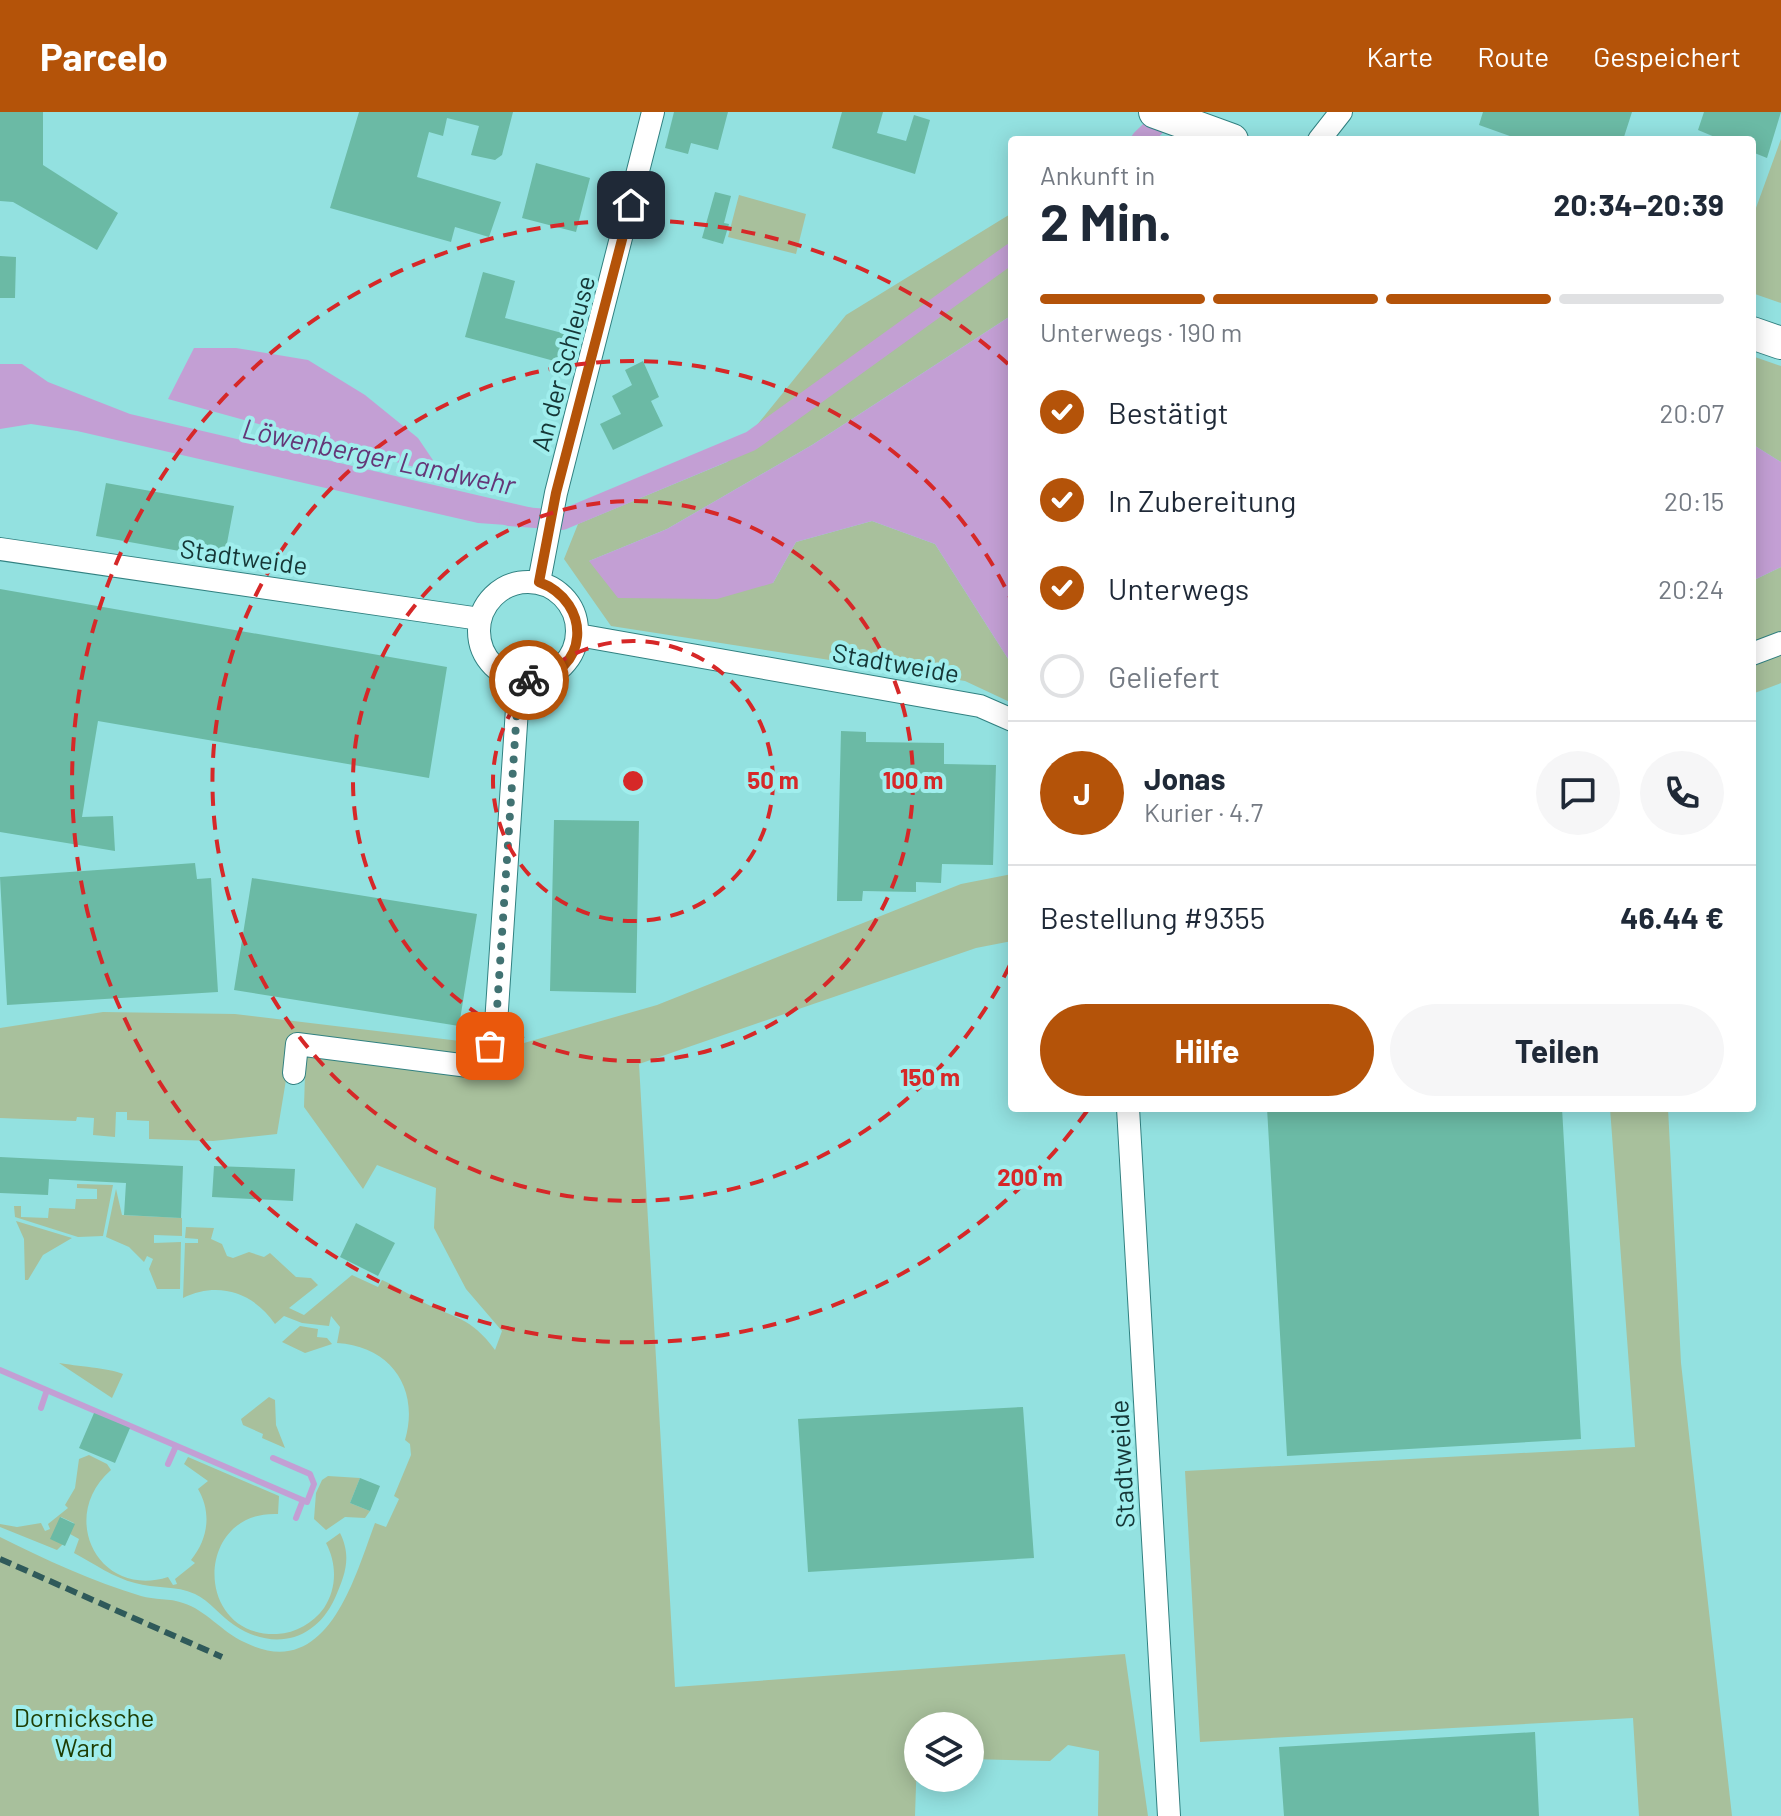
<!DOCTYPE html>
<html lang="de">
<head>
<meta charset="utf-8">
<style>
  :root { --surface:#fff; --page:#f6f6f7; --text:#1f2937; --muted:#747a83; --line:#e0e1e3; --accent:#b45309 }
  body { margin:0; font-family:Barlow,sans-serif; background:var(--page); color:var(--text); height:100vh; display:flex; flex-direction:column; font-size:30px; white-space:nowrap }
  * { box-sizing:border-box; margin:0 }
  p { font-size:26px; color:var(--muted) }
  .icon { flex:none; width:44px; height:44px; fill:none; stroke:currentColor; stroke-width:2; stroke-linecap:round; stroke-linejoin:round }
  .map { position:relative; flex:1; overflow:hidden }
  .details { position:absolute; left:1008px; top:24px; width:748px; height:976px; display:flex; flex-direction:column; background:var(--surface); border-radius:8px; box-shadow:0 4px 20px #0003 }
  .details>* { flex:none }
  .buttons { position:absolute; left:904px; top:1600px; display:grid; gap:16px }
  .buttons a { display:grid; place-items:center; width:80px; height:80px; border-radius:50%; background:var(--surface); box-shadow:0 4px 20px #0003; font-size:40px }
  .pin { position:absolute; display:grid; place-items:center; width:68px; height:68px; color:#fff; margin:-34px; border-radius:16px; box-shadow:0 4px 12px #0006 }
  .courier { position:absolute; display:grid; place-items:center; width:80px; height:80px; margin:-40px; border:6px solid #b45309; border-radius:50%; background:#fff; color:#222; box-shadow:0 2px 10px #0007 }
  .head em { font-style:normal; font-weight:700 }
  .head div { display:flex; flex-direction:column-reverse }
  .head { display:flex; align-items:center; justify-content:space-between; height:136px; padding:0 32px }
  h1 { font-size:52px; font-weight:700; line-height:60px }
  .bar { display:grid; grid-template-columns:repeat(4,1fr); gap:12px 8px; align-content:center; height:96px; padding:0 32px }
  .bar i { height:10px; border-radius:6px; background:var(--line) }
  .bar .active { background:var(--accent) }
  .bar p { grid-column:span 4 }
  .line { display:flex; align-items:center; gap:20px; padding:0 32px; border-top:2px solid var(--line) }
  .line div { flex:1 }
  .round { display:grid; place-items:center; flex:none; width:84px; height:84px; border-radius:42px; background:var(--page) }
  ol { padding:0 32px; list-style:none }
  li { display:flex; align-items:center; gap:24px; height:88px }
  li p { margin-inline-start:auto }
  li .icon { padding:8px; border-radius:50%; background:var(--accent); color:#fff; stroke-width:4 }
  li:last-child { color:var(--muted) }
  li i { width:44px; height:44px; border:4px solid var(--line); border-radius:50% }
  .action { display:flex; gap:16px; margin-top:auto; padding:16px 32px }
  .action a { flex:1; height:92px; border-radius:48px; background:var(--accent); color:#fff; font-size:32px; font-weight:700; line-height:92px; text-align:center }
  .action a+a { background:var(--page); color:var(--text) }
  header { display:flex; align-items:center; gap:48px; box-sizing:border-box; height:112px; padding:0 40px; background:var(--accent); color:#fff }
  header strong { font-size:38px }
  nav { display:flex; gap:44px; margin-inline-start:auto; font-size:28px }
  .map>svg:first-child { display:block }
  .green { fill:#a8c09c }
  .water { fill:#c39fd4 }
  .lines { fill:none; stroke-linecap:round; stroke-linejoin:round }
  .stream { stroke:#c39fd4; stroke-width:6 }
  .canal { stroke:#c39fd4; stroke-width:20 }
  .building { fill:#6bbaa5 }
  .minor-casing { stroke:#318181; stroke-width:24 }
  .secondary-casing { stroke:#318181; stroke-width:34 }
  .minor { stroke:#fff; stroke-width:22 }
  .secondary { stroke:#fff; stroke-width:32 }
  .rail { stroke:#2f5a5a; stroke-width:6; stroke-dasharray:12 6; stroke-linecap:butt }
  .done { stroke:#417272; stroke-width:8; stroke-dasharray:0 14.4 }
  .route { stroke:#b45309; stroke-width:10 }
  .ring { fill:none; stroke:#d62828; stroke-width:4; stroke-dasharray:14 10 }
  .labels { text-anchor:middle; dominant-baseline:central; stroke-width:8; stroke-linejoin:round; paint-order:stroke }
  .street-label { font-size:26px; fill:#153636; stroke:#a0eeed }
  .park-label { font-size:26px; fill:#1d3d03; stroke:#a0eeed }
  .water-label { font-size:28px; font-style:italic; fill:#643677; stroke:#a0eeed }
  .centre { fill:#d62828; stroke:#a0eeed; stroke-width:4 }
  .ring-label { font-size:24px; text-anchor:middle; font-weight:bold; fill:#d62828; stroke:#a0eeed; stroke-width:8; stroke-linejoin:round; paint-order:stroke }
</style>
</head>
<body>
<header>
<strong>Parcelo</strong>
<nav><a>Karte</a><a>Route</a><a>Gespeichert</a></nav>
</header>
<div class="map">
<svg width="1781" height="1704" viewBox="0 0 1781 1704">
  <rect width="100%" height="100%" fill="#93e1e0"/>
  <path class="green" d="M1781,27v164l-29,-10v-74z
    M739,83l67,19 -10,40 -68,-17z
    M1012,101v102l-200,130 -145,84 -78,32 184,22 23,-41 76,-21 63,23 77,121v38l-47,-22 -354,-55 -47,-67 14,-35 149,-62 119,-147z
    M1752,244l29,10v96l-29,-18z
    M1781,455v116l-29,11v-113z
    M1012,762v67l-36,7 -337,116 36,623 450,-33 23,162h-50l1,-65 -31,-6 -18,16 -80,-2v-33h-52l-3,90h-915v-279c44,22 94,45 141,59 13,4 29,2 42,7 23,7 39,29 61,39 83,42 110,-63 131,-119l11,4 13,-28 -5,-3 17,-41 -1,-11 -5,-4c15,-51 -14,-94 -68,-97l3,-16 -9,-11 -2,10 -27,-3 -18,-7 -9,8c-22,-32 -57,-43 -92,-26l2,-55h13v-4l-13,-1 1,-11 28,1 -3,11 11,5 5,12 6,2 16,-6 15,5 6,-4 26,24 15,1 7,7 -29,23 15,7 48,-40 26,12 4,-7c14,6 26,14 39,21 34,18 49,15 74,49l7,-19 -36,-42 -32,-61 2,-40 -59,-23 -14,24 -59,-82 1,-33h-18l-10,60 -64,7 -64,-2v-18l-22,-1v-8h-11l-1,25 -22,-2 1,-17 -17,-1 -1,4 -76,-3v-90l103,-16 132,2 275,33 147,-42 304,-121z
    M1610,996h58l13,255 51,453h-93l-6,-98 -433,24 -15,-271 450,-24z
    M77,1072l36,1 -10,51 -25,1 -63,-20 -1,-11h7v11l27,1 1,-10 26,1 1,-10h21v-10l-20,-1z
    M116,1077l6,26 60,3v18l-28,-1v8l27,-1 -1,47h-23l-8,-20 4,-10 -6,-3 -3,6 -15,-15 -23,-10z
    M16,1109l56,17 -29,17 -15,25h-3l-1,-41z
    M300,1214l18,3 -1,8 10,1 5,6 -27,9 -23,-11z
    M59,1251c16,3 51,5 64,11l-11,24z
    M269,1285l6,3 1,25 9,23 -23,-10 1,-4 -20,-9 -2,-6z
    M89,1343l18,9 4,6c-54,47 -12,129 57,107l5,8 4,-1 -2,-5 20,-16 -4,-3c17,-21 21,-47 7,-71l10,-8 -24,-17 4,-7 91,39 -1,18c-84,-4 -85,123 -1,120 19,-1 36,-11 47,-26 13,-20 13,-44 2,-65l14,-10c12,24 5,42 -5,65 -20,44 -63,53 -101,27 -14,-9 -24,-24 -39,-31 -19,-9 -40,-5 -60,-11 -21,-5 -42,-20 -61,-30l5,-14 -9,-5 4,-11 -13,-6 -10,22 12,5 -6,6 -57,-23v-3l17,3 24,-4 4,8 5,-2 -2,-5 20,-16 -3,-3 10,-17 4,-29z
    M328,1364l32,2 -10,25 20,8 -5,7 -20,-1 -19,13 -12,-11 2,-26 6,-13z"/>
  <path class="water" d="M1012,203v350l-77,-121 -63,-23 -76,21 -23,41 -56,16 -99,-1 -29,-37 78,-32 145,-84z
    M194,236h42l72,12 57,35 53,43 25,37 -275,-76z
    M0,252h22l26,18 82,32 407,95 -5,18 -54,-4 -401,-92 -46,-7 -31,5z
    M1752,332l29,18v105l-29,14z"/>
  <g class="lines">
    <path class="stream" d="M0,1258l307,132 7,-18 -4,-10 -37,-16
      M41,1296l6,-18
      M168,1352l8,-18
      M296,1406l7,-18"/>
    <path class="canal" d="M1141,28l29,-28
      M509,404l53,4 189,-79 261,-188"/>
  </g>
  <path class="building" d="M0,0h43v53l75,48 -21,37 -84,-48 -13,-1z
    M359,0h154l-11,43 -7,5 -24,-5 8,-29 -32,-8 -4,18 -14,-4 -12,45 84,25 -12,35 -34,-10 -4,15 -121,-34z
    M674,0h54l-10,38 -27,-7 -3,11 -23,-6z
    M842,0h41l-6,21 29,8 8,-26 16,5 -15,54 -83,-26z
    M1483,0h149l-9,28h-102l-42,-15z
    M1704,0h77l-14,46 -15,-6v-12h-30l-24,-10z
    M536,51l54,15 -14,54 -54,-14z
    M715,80l16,4 -7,27 5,1 -6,20 -21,-6z
    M0,144l16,1 -1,41h-15z
    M483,160l32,9 -10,37 61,16 -8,28 -93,-25z
    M643,249l16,36 -8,4 12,25 -50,24 -13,-26 21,-10 -9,-18 20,-11 -7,-15z
    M106,371l128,23 -10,53 -128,-23z
    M0,477l447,78 -18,111 -331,-57 -16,96 31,-1 2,35 -115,-19z
    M841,619l25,1v10l78,1v21l52,1 -3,100 -51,-1 -1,19 -25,-1v10l-53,-1 -1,10h-25z
    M554,708l85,1 -3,172 -86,-2z
    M195,751l2,16 14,-1 7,114 -211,13 -7,-128z
    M252,766l225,36 -18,112 -225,-36z
    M1267,996h295l19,331 -294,17z
    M0,1045l183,9 -2,52 -57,-3 2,-32 -77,-4 -1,16 -48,-2z
    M214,1054l81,3 -2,32 -81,-4z
    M356,1111l39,20 -17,33 -38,-19z
    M1023,1295l11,151 -226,14 -10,-153z
    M94,1301l36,15 -15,35 -36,-15z
    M360,1366l20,8 -10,25 -20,-8z
    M60,1405l15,7 -10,22 -15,-7z
    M1535,1620l4,84h-255l-5,-69z"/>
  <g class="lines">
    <defs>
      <path id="minor" d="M1319,28l22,-28
        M0,437l480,70
        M479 519a49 49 0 1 1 98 0a49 49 0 1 1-98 0Z
        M539,470l17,-89 97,-381
        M578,523l402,71 32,14
        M1752,542l29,-11
        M294,961l3,-29 187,24 12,-44 23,-345
        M1128,996l41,708"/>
      <path id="secondary" d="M1155,0l77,28
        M1752,221l29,10"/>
    </defs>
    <use href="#minor" class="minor-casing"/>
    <use href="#secondary" class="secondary-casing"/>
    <use href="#minor" class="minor"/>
    <use href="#secondary" class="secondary"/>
    <path class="rail" d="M0,1447l222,98"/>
  </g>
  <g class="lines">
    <path class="done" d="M490,934l6,-22 23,-345 10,1"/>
    <path class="route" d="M529,568c61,-5 64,-78 10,-98l17,-89 75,-288"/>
  </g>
  <g class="ring">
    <circle cx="633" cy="669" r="140"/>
    <circle cx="633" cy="669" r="280"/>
    <path d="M1010 853A420 420 0 1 1 1010 485"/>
    <path d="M1087 999A561 561 0 1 1 1008 252"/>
  </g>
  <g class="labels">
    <g class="street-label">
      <text transform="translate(562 251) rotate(-75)">An der Schleuse</text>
      <text transform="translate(244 444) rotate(8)">Stadtweide</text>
      <text transform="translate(896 550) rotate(10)">Stadtweide</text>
      <text transform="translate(1121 1352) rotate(-93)">Stadtweide</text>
    </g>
    <g class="park-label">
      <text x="84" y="1604">Dornicksche<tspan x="84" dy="30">Ward</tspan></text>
    </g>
    <g class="water-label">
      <text transform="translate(379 344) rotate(12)">Löwenberger Landwehr</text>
    </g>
  </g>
  <circle cx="633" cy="669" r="12" class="centre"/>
  <g class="ring-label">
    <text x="773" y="677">50 m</text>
    <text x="913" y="677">100 m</text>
    <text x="930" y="974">150 m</text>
    <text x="1030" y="1074">200 m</text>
  </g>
</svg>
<div class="buttons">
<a><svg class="icon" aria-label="layers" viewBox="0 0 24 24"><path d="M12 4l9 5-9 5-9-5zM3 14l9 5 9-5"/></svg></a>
</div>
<div class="pin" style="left:490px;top:934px;background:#ea580c"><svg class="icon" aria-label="bag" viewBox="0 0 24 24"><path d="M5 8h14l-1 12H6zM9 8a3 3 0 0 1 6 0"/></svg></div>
<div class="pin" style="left:631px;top:93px;background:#1f2937"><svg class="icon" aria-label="home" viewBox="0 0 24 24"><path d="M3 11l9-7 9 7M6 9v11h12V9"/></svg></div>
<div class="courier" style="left:529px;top:568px"><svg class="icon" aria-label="bike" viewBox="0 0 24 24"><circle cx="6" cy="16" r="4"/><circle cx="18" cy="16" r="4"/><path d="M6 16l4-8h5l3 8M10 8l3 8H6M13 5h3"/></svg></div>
<section class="details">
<div class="head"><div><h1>2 Min.</h1><p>Ankunft in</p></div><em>20:34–20:39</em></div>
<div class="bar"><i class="active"></i><i class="active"></i><i class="active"></i><i></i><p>Unterwegs · 190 m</p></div>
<ol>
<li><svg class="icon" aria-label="check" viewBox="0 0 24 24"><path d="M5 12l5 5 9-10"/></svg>Bestätigt<p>20:07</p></li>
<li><svg class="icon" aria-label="check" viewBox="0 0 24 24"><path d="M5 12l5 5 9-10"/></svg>In Zubereitung<p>20:15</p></li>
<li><svg class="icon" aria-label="check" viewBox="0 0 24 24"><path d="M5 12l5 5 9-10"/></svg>Unterwegs<p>20:24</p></li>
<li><i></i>Geliefert</li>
</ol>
<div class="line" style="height:144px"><b class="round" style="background:var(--accent);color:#fff">J</b><div><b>Jonas</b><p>Kurier · 4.7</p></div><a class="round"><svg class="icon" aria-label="chat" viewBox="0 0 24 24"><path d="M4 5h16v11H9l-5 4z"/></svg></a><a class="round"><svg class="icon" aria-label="phone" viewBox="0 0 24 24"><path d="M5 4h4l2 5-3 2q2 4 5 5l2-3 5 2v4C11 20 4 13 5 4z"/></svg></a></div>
<div class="line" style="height:104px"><div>Bestellung #9355</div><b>46.44 €</b></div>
<div class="action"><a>Hilfe</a><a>Teilen</a></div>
</section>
</div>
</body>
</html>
